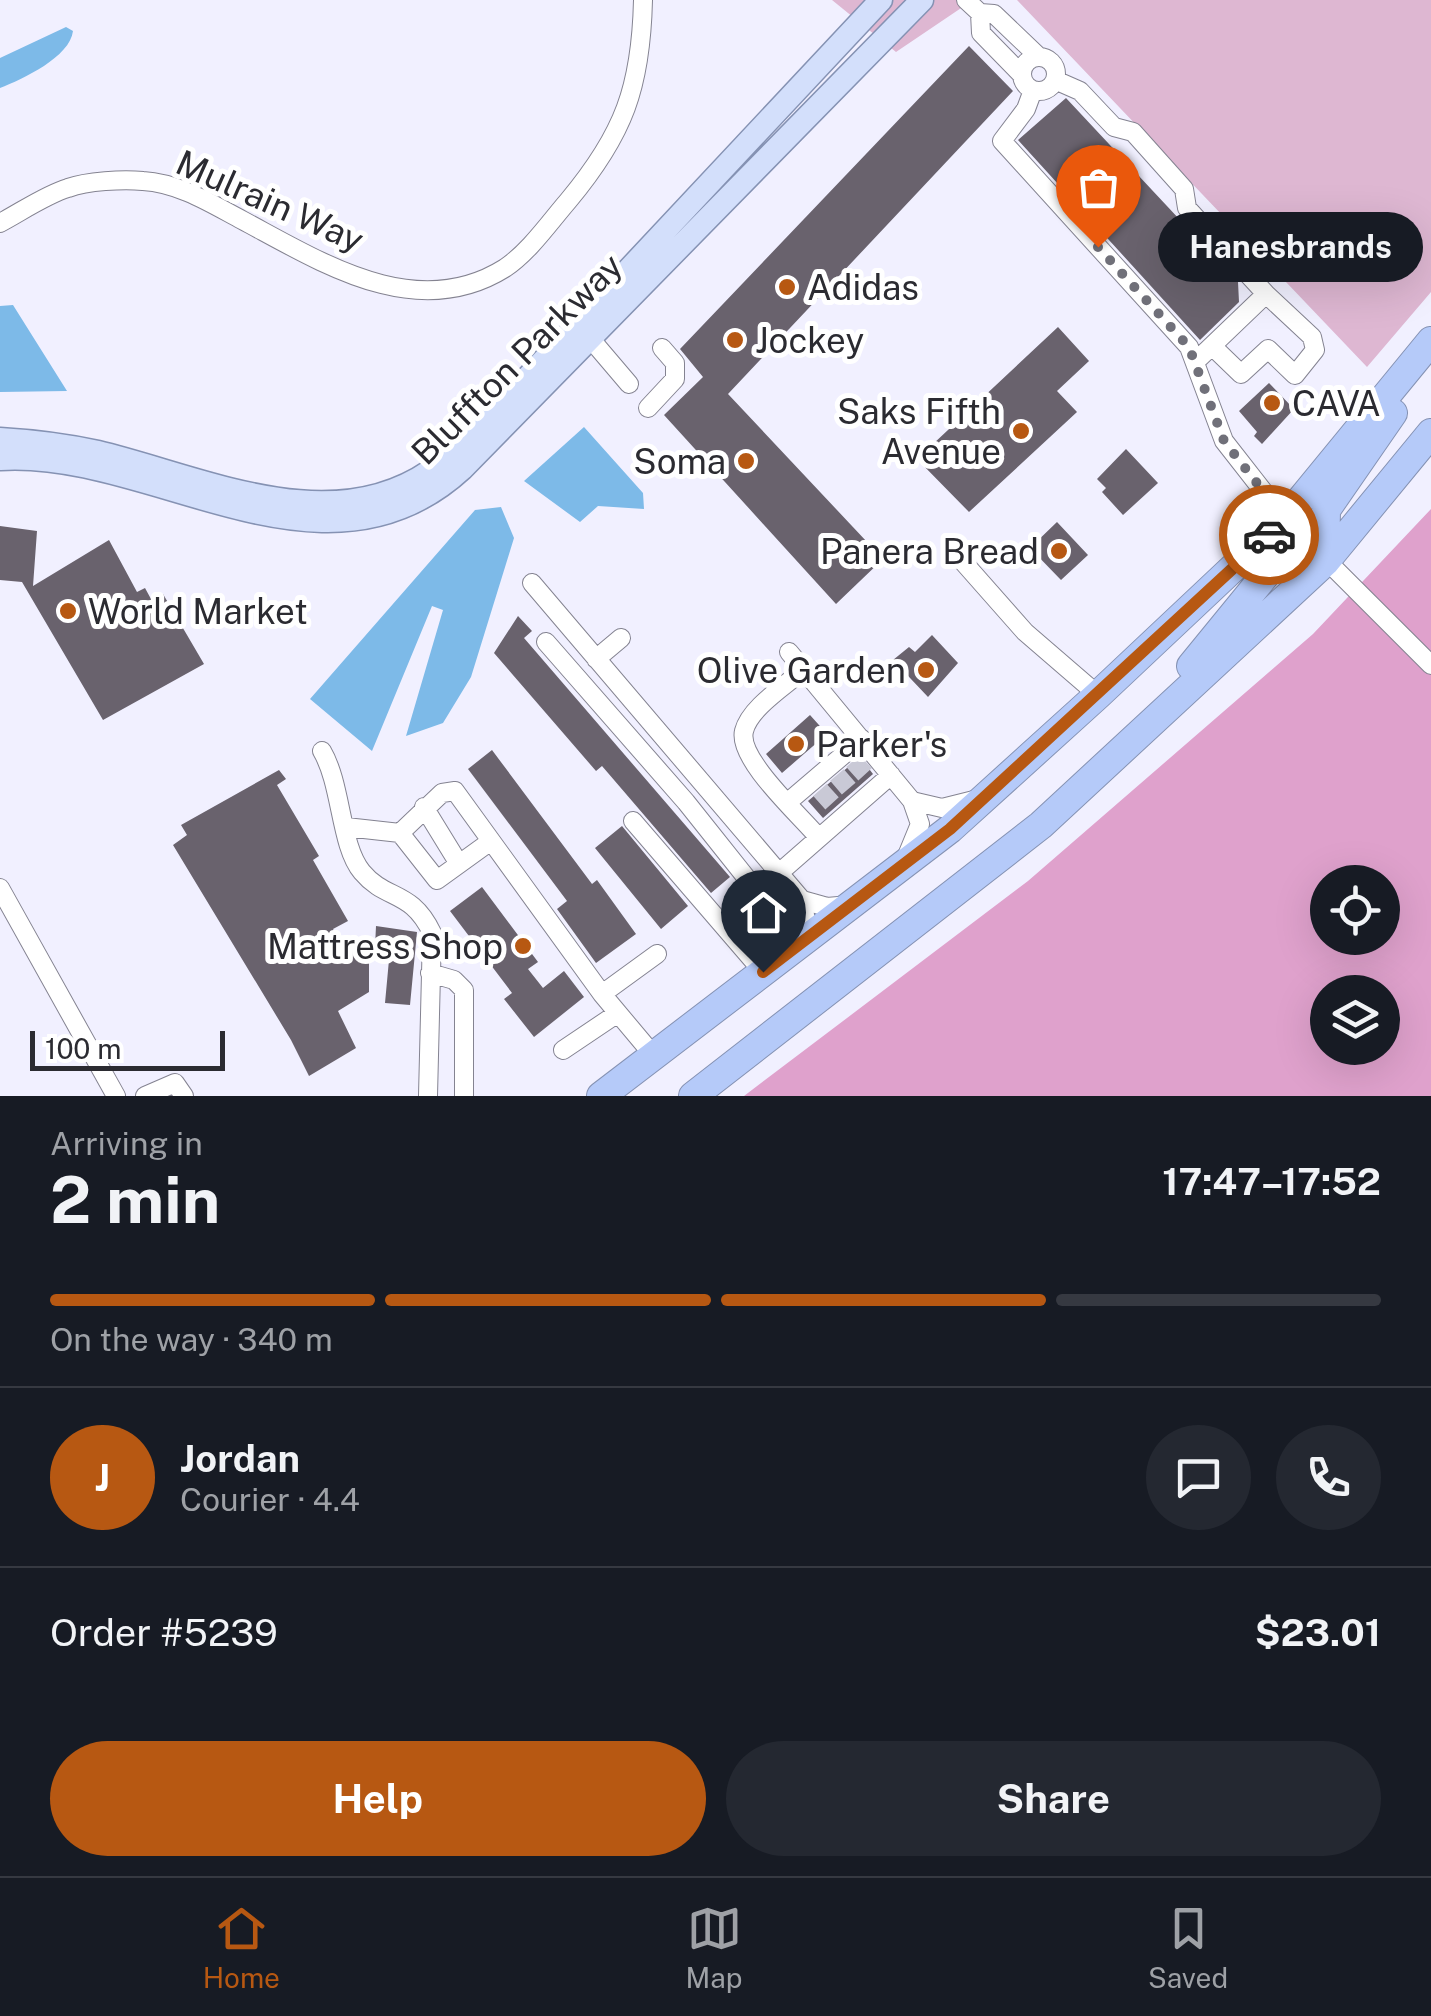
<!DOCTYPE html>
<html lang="en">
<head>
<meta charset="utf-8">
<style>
  :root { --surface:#171b24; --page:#242831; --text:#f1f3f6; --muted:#9ea1a6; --line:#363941; --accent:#b75812 }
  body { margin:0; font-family:"Public Sans",sans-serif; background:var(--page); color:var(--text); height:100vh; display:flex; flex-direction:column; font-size:38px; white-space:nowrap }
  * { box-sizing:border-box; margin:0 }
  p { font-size:32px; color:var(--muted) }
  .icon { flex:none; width:55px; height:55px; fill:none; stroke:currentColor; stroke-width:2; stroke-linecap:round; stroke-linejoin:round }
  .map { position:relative; height:1096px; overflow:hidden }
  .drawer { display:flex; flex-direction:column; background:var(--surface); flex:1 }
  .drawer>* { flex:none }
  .controls { position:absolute; left:1310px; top:865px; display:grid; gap:20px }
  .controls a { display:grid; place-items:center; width:90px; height:90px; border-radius:50%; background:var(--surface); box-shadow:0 10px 40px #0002; font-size:50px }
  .scale { position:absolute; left:30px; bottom:25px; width:195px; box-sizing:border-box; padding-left:10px; border:5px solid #2b2b31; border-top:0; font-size:28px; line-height:35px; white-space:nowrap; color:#2b2b31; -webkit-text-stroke:8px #fff; paint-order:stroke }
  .pin { position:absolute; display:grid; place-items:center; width:85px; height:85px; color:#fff; margin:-102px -42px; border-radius:50% 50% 50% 0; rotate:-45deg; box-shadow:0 0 10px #0007 }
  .pin .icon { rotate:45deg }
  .courier { position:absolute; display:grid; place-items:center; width:100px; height:100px; margin:-50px; border:8px solid #b75812; border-radius:50%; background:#fff; color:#222; box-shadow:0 2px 12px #0007 }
  .bubble { position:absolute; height:70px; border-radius:35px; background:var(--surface); box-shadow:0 10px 40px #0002; font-size:32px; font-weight:700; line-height:70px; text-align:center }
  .summary em { font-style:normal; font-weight:700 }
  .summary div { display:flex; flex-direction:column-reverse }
  .summary { display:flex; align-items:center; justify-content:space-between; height:170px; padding:0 50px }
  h1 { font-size:65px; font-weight:700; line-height:75px }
  .bar { display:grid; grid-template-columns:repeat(4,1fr); gap:15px 10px; align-content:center; height:120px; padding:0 50px }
  .bar i { height:12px; border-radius:8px; background:var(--line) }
  .bar .selected { background:var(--accent) }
  .bar p { grid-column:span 4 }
  .line { display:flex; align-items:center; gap:25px; padding:0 50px; border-top:2px solid var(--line) }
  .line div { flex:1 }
  .round { display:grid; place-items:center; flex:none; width:105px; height:105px; border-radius:52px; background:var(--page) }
  .button { display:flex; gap:20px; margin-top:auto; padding:20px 50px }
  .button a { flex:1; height:115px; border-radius:60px; background:var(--accent); color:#fff; font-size:40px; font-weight:700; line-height:115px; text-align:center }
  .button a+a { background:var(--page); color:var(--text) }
  .tab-bar { display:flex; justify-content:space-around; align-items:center; height:140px; border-top:2px solid var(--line); background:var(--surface); font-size:28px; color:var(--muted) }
  .tab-bar a { display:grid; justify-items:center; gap:5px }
  .tab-bar .selected { color:var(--accent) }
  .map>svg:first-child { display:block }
  .green { fill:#deb7d2 }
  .forest { fill:#dfa1cc; fill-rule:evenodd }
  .water { fill:#7dbae8 }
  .building { fill:#69626d }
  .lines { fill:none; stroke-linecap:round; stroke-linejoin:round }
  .minor-tunnel { stroke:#c9c9d6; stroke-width:18; stroke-dasharray:18 9; stroke-linecap:butt }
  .minor-casing { stroke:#848391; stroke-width:20 }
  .major-casing { stroke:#8592b3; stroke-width:25 }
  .highway-casing { stroke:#8592b3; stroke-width:30 }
  .minor { stroke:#fff; stroke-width:18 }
  .major { stroke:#d3dffb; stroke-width:22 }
  .highway { stroke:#b5caf9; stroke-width:28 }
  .done { stroke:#707079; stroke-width:10; stroke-dasharray:0 18 }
  .route { stroke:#b75812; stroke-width:12 }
  .poi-dot { fill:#b75812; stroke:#fff; stroke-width:4 }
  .labels { text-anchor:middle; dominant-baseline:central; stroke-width:10; stroke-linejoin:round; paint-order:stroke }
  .street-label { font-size:35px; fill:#2b2b31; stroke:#fff }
  .poi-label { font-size:35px; fill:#2b2b31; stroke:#fff; text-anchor:start }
</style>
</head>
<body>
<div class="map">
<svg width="1431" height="1096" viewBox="0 0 1431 1096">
  <rect width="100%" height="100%" fill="#f1f0ff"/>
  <path class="green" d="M832,0h141l-77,52z
    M1017,0h414v292l-64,75z"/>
  <path class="forest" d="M1431,509v587h-687l284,-215 285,-247zM1328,882h54v56h-54zM1328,992h54v56h-54z"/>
  <path class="water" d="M66,27l7,4c-3,26 -50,48 -73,57v-30z
    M13,305l54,86 -67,1v-86z
    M584,427l59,66 1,16 -46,-3 -18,16 -56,-41z
    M501,507l13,31 -43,139 -28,46 -37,13 37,-126 -11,-4 -60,145 -62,-52 165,-189z"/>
  <path class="building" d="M969,46l44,45 -285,303 155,165 -47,45 -172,-189 39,-38 -23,-28z
    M1066,98l172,184 1,20 -39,38 -182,-200z
    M1058,327l31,34 -32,30 20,21 -108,100 -52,-53z
    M1269,383l25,26 -32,35 -8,-8 3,-4 -18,-21z
    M1126,449l32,34 -35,32 -21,-23 4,-4 -9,-9z
    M1057,522l31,33 -27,25 -31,-32z
    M0,526l37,5 -4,55 76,-46 28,52 8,-4 6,11 12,-5 41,70 -101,56 -81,-138 -22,-2z
    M518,616l14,15 -8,7 206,239 -19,16 -109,-127 -6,5 -102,-118z
    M932,635l26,28 -30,34 -35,-37 16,-13 6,5z
    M810,715l17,19 -45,39 -16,-19z
    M492,750l100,134 5,-4 39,54 -40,29 -39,-54 10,-8 -99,-132z
    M860,757l13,17 -50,44 -15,-17z
    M279,770l7,9 -9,6 42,71 -6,4 35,61 -15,8 13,24 8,-5 5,10 10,-5v39l-31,19 18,37 -47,28 -18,-36 -118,-195 14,-10 -6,-10z
    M622,826l66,80 -27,23 -66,-81z
    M482,887l56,75 -10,7 15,19 21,-17 20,26 -50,40 -30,-38 8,-6 -62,-82z
    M376,926l41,6 -7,73 -25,-2 5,-54 -15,-2z"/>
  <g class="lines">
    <path class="minor-tunnel" d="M853,761l18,20
      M837,775l18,21
      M820,790l18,20"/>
    <defs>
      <path id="minor" d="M966,0l14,13 14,1 45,43
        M980,13l1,20 41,42
        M1022 74a17 17 0 1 1 34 0a17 17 0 1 1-34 0Z
        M1055,80l25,11 34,36 19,5 51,57 3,19 79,86 -71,68
        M1033,90l-7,19 -24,32 187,206 35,94 61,78 146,146
        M0,223c21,-11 45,-28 68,-35 19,-7 55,-9 75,-7 36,2 69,23 99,39 79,42 174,104 263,48 24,-16 44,-45 63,-67 56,-67 73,-114 75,-201
        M589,337l40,47
        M1212,346l29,28 27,-25 27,26 20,-25 -3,-13 -46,-43
        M648,408l27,-29v-16l-13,-15
        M957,555l68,77 73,63
        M532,583l270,317
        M546,642l140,160 78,98 -37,28
        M789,652l123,149 8,23 -14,34
        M596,659l25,-21
        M804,669c-17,16 -54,38 -60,62 -7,28 57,85 75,107l72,-63
        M322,751c20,34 18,95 40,121 24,29 49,17 70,61l-4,163
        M912,801l30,7 32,-8
        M788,802l74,-63
        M424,807l35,57
        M633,821l130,151
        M346,827l54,6
        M491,841l-54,39 -37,-47 42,-40 13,-2 147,203 52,62
        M779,873l40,-35
        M0,888l116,208
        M799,944l6,-29 -3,-15 25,7 23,-2
        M430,973l24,7 10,10v106
        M602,994l55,-40
        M563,1050l55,-37
        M145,1096l30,-13 9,13"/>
      <path id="major" d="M0,439c33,2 66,6 98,13 104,25 231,88 332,19 31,-21 57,-51 83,-78l368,-393
        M0,459c153,-10 324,137 462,10l460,-469"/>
      <path id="highway" d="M1325,562l1,-52 67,-97
        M1191,666l85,-104 9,-43
        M601,1096l349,-267 148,-134 187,-176 146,-178
        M693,1096l348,-271 284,-263 106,-129"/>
    </defs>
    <use href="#minor" class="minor-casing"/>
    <use href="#major" class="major-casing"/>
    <use href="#highway" class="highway-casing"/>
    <use href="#minor" class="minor"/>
    <use href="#major" class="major"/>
    <use href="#highway" class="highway"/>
  </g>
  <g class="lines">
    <path class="done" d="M1098,247l91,100 35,94 61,78 -16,16"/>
    <path class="route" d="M763,972l187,-143 319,-294"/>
  </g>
  <g class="poi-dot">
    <circle cx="787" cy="287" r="10"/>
    <circle cx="735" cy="340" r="10"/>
    <circle cx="1272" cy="403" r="10"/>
    <circle cx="1021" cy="431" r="10"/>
    <circle cx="746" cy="461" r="10"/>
    <circle cx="1059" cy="551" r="10"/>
    <circle cx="68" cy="611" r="10"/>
    <circle cx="926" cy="670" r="10"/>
    <circle cx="796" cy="744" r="10"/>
    <circle cx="523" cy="946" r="10"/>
  </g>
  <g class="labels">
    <g class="street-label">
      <text transform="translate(270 201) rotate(24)">Mulrain Way</text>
      <text transform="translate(517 359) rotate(-45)">Bluffton Parkway</text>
    </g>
    <g class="poi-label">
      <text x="807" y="287">Adidas</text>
      <text x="755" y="340">Jockey</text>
      <text x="1292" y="403">CAVA</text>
      <text x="1001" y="411" text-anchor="end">Saks Fifth<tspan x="1001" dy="40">Avenue</tspan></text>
      <text x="726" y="461" text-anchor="end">Soma</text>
      <text x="1039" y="551" text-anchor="end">Panera Bread</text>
      <text x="88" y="611">World Market</text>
      <text x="906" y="670" text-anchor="end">Olive Garden</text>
      <text x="816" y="744">Parker's</text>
      <text x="503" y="946" text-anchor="end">Mattress Shop</text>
    </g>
  </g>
</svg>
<div class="controls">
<a><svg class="icon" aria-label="locate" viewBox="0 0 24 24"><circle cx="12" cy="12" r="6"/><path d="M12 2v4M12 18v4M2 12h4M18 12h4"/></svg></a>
<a><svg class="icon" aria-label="layers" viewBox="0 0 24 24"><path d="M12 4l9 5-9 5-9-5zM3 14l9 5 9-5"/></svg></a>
</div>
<div class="scale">100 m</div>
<div class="pin" style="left:1098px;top:247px;background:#ea580c"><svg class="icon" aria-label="bag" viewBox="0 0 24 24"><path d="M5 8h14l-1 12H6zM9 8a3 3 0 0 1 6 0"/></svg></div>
<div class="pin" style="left:763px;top:972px;background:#1f2937"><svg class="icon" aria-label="home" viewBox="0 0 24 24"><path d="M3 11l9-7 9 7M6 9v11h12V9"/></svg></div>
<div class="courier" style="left:1269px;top:535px"><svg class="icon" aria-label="car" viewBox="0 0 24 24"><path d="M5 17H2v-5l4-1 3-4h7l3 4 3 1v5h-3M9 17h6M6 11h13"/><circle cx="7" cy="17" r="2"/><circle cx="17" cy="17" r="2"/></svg></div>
<div class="bubble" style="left:1158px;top:212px;width:265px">Hanesbrands</div>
</div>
<section class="drawer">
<div class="summary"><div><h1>2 min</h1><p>Arriving in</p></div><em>17:47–17:52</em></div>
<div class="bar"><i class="selected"></i><i class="selected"></i><i class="selected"></i><i></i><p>On the way · 340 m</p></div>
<div class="line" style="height:180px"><b class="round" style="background:var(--accent);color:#fff">J</b><div><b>Jordan</b><p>Courier · 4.4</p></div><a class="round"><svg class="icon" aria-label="chat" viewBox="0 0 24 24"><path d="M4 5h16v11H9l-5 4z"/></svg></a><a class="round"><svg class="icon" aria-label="phone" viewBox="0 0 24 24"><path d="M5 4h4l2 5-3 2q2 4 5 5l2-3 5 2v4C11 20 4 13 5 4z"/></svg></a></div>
<div class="line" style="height:130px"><div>Order #5239</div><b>$23.01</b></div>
<div class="button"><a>Help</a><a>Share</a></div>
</section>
<nav class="tab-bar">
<a class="selected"><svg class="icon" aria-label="home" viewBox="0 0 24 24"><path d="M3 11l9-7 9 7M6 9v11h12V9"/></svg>Home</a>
<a><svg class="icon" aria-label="map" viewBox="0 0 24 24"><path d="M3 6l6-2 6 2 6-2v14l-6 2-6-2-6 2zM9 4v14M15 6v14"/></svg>Map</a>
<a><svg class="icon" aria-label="saved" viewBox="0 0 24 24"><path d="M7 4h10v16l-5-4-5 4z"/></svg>Saved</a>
</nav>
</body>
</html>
